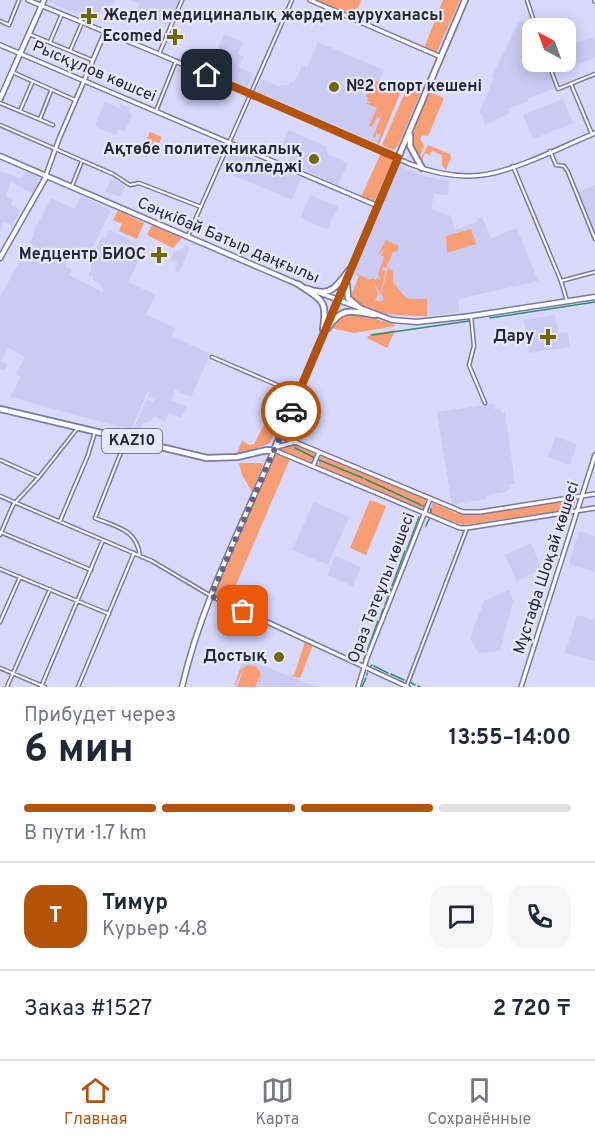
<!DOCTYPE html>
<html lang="ru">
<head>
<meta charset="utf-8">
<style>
  :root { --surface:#fff; --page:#f6f6f7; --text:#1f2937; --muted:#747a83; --line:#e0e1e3; --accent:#b45309 }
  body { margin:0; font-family:Overpass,sans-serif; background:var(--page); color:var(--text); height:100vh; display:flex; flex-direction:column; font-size:22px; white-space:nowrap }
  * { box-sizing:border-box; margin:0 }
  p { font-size:20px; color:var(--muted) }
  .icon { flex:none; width:33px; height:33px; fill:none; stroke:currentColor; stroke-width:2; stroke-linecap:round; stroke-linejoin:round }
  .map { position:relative; height:687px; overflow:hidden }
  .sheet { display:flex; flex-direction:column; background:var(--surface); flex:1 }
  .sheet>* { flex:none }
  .needle { width:39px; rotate:319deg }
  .fabs { position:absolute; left:522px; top:18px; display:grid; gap:12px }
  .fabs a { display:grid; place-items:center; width:54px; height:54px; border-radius:12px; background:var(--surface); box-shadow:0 3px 15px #0003; font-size:30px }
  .pin { position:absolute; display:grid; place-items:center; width:51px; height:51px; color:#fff; margin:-26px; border-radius:12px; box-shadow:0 3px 9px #0006 }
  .courier { position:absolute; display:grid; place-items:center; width:60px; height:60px; margin:-30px; border:4px solid #b45309; border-radius:50%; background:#fff; color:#222; box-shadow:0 2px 8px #0007 }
  .overview em { font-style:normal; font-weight:700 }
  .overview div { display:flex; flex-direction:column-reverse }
  .overview { display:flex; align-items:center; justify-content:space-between; height:102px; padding:0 24px }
  h1 { font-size:39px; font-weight:700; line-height:45px }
  .bar { display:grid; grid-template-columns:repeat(4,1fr); gap:9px 6px; align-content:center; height:72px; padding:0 24px }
  .bar i { height:8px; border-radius:4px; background:var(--line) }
  .bar .selected { background:var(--accent) }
  .bar p { grid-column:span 4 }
  .line { display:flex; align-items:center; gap:15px; padding:0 24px; border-top:2px solid var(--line) }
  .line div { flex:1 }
  .round { display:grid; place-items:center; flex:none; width:63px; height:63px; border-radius:18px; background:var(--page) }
  .dock { display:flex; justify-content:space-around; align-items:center; height:84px; border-top:2px solid var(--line); background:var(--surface); font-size:16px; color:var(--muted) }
  .dock a { display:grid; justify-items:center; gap:3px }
  .dock .selected { color:var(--accent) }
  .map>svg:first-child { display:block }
  .built { fill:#cbcbf4 }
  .green { fill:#f89e74 }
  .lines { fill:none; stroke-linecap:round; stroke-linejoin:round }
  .stream { stroke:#368c72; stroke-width:1.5 }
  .minor-casing { stroke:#7a79a2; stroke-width:5 }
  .tertiary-casing { stroke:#7a79a2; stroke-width:6 }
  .secondary-casing { stroke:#7a79a2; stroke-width:7 }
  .primary-casing { stroke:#7a79a2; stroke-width:8 }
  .minor { stroke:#fff; stroke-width:2 }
  .tertiary { stroke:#fff; stroke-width:3 }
  .secondary { stroke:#fff; stroke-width:4 }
  .primary { stroke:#fff; stroke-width:4.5 }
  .done { stroke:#65657d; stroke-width:6; stroke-dasharray:0 10.8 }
  .route { stroke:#b45309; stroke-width:8 }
  .poi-dot { fill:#706901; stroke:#e7e8fa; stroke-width:2 }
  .labels { text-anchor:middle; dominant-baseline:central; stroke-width:4.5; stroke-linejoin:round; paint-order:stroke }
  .shield { fill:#e7e8fa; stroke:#616172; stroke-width:1.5 }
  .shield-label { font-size:15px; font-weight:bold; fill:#272738 }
  .poi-label { font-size:16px; font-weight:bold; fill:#272738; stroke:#e7e8fa; text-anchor:end }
  .street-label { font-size:16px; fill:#272738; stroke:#e7e8fa }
</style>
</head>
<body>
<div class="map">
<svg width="595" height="687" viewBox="0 0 595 687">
  <rect width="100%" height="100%" fill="#d8d9fd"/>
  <path class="built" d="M49,0h66l-4,9 -8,-3 -8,16 -46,-20z
    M130,0h50l-10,26 -33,-14 3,-8z
    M531,18l3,10h-2v34h13l12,26 -29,10v3l-20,8 1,5 -24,11 -3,-10 -3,-2 15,-35 -2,-2 26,-53z
    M224,34l19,8 -5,12 6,3 -6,10 15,7 -6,14 -26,-11 8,-17 -14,-6z
    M593,37l2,4v17l-29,10 -3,-6h3v-15z
    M318,42l66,28 -5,11 22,9 -22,54 -123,-53 6,-12 16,7 11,-1 1,-3 4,2 8,-18 5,2z
    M563,99l10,24 -40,16 -10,-24z
    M105,102l21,9 -7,-4 1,-3 10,4 -1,5 3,1 -7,18 -7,-3 -2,6 -21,-9z
    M289,130l38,17v7l21,9 -10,22 -51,-22 3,-8 -9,-7z
    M232,150l69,28 -9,22 -69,-29z
    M400,166l24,10 25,5 -1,14 -14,-1 -3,15 20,7 4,14 21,-8 1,-3 5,-2 9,21 26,-10 21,53 -80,18 1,13 -21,3 -46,1 -37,-13 -4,-7 8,-20 -5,-2z
    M0,171l21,8 6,-8 12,5 -3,5 3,2 -6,11 -22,-12 -5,14 7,4 -2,5 9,5 -8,16 -8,-4 -4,9z
    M111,179l15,7 -6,11 -15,-6z
    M595,185v51l-17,-44z
    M310,195l28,12 -11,22 -27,-11z
    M81,196l30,14 -24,49 -17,-4 -5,11 7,4 -3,5 34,17v-6l-10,-6v-4l-4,-1 2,-6 -1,-8 12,-25 4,2 3,-8 19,9 19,11 -2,5 -3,-1 -14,28 28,13 -10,19 29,14 -3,8 38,18 -19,43 -16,-7 -4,10 16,7 -6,11 -12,-5 -4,9 -11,-6 -3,5 -9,3 -4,8 -5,-1 12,-29 3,-2 6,3 1,-3 -7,-4 2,-4 -2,-1 -17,39 -121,-33 11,-20 -5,-3 9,-17 -17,-9 -7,13 6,4 -3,6 -4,-3v-71l34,-62 -1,-2 18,-35 23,11z
    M186,245l4,2 -11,26 -4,-3 2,-8 -6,-2 4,-9h3z
    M555,315l3,18 10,-1 2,15 -41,6 -5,-33z
    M493,404l1,5 5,-1 3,5 3,-1 10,72h-6l1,4 -4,4 -19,3v4l-35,6 -15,-93z
    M555,437l22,7 -7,21 -22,-8z
    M314,502l35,15 -21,48 -36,-15z
    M579,531l16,5v36l-26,-8z
    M531,543l11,26 -25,12 -12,-26z
    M335,556l26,11 -8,19 -26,-11z
    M510,589l3,12 -13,50 -22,2 -8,-15 14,-37z
    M577,615l17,5 1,-3v44l-30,-8z
    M244,658l73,29h-84z"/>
  <path class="green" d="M316,0h45l-7,17z
    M443,0h17l-24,54 -12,-6z
    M372,79l29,12 -22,53 -2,-1 4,-8 -4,-2 -2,5 -2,-1 11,-28 -4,9 -3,-1 -5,10 -3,-1 8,-18 -12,-5h6l-4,-2 1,-3 -2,-2 2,-5 3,1 -3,-2z
    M410,81l13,6 -25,59 -5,4 -11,-5z
    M429,92l15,6 -16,38 -6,-1 -2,3 4,8 -5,13c-15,-28 -1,-41 10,-67z
    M150,132l12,5 -3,6 -5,-2 -7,16 -7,-3z
    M428,145l22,9 1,3 -5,13 -4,-5v-10l-10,-4 -2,4 -5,-2 -4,10 -2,-1z
    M381,153l10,5 1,4 -18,40 -13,-5z
    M118,210l26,13 -7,16 -18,-8 3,-7 -9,-4z
    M152,225l30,13 -9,10 -26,-13z
    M471,229l5,15 -29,9 -1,-17z
    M386,240l13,6 -2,5 -4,1 -7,17 -2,-2 -2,1 1,3 3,-1 -6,24 -7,-14 5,14 -3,6 5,2 4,-3 -3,-5 7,-26 5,3v11l11,14 5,3h18v17c-21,0 -64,-1 -76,-20l8,-20 -4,-3 16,7v-2l5,2 1,-2 4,2 -3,-6 6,-17 -3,-2 4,-6 -7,6z
    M351,313l40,10 5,3 -42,7 -23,-5 8,-12z
    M395,330l-8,18 -20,-10 3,-4z
    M284,389l8,4 -22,50 -17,7 -16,3 5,-12 8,4 4,-1 13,-25 4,1z
    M296,445l21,9 -4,10 -34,-14 1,-2z
    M275,453l15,6 -61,142 -14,-7z
    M321,456l105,43 -2,10 -2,1 -104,-45z
    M239,463h22l2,3 -11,26 -10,-17z
    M576,499l-3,10 -110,16 -34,-12 4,-10 23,10 13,2z
    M370,500l16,6 -20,49 -16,-7z
    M305,642l8,3 -13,33 -9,-2 3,-1z
    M248,665l7,1c8,6 6,13 3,21l2,-11 -5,11h-18l7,-19 -10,19 6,-17z"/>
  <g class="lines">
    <path class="stream" d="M490,318l105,-16
      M372,335l97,-14
      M295,448l20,10
      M319,460l44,18
      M365,479l56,26
      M423,506l2,1
      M428,508l1,1
      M431,509v5
      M429,520v-2
      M426,526l2,-5
      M407,549l12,-32
      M392,586l13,-35
      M385,605l6,-16
      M380,618l3,-9
      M364,659l14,-38
      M374,666l14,7
      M370,667l2,-2
      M391,674l13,6
      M367,675v-2
      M406,681h1
      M410,682l5,3
      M418,686l2,1
      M362,687l4,-9"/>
    <defs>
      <path id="minor" d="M527,0l9,28
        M0,21l9,4 10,-25
        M29,34l63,26
        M50,42l12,-28
        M70,51l12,-28
        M159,54l23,-54
        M548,62l10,27 37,-15
        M12,72l63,28
        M571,84l21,50
        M0,103l53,22
        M20,111l12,-28
        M156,111l20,-50
        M40,119l11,-28
        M0,125l113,49 17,11 9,-2 62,24
        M550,151l6,14 8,1 4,6 27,67
        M513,166l48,115 6,20
        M72,186l10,-25
        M188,236l104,-236
        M561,281l34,-9
        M471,316l3,30 -5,19 16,38
        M212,357l86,37
        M130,440l-7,7 -28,71c21,9 42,11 45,38
        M0,460l38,17
        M0,496l152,65 59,35
        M60,521l28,-66 7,-23
        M0,532l91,38
        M0,535l13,-30 26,-28 38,-48
        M0,569l109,45
        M0,622l20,-45
        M0,668l45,19
        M407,685l60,-157
        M7,687l43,-98
        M41,687l62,-147
        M78,687l56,-134"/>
      <path id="tertiary" d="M28,0l131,54 251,110c23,9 48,14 72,11 33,-4 82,-29 113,-42
        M310,0l131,57
        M595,0v1
        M0,45l378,161
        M46,175l13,-36 46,-107
        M277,447l18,-5 168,70h17l115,-18
        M274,450l186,78h7l128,-20
        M313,466l6,-14
        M211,596l197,91
        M358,687l9,-29 63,-159
        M521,687l74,-232"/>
      <path id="secondary" d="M0,99l44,-99
        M0,156l300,129
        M0,258l46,-81
        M307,288l85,32 25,2 54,-6 124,-19
        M182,687c19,-83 59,-159 92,-237"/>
      <path id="primary" d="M410,135v11l12,22
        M298,284c23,16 30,15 25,45
        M347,285l1,13 13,11
        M316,291c17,5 24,-10 34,-22
        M328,328c14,-22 24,-17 47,-13
        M0,409l207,49 30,-1 30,-7
        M282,432l3,5 10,5
        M264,451l10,-1 191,-450"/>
    </defs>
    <use href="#minor" class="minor-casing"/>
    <use href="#tertiary" class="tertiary-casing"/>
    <use href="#secondary" class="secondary-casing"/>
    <use href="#primary" class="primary-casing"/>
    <use href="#minor" class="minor"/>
    <use href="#tertiary" class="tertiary"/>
    <use href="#secondary" class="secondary"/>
    <use href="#primary" class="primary"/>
  </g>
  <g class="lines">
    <path class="done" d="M243,611l-32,-15 80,-185"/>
    <path class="route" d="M207,75l191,83 -107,253"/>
  </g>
  <g class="poi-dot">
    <path d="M86 7h6v6h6v6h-6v6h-6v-6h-6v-6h6z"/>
    <path d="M172 28h6v6h6v6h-6v6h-6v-6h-6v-6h6z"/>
    <circle cx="334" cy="87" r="6"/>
    <circle cx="314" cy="159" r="6"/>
    <path d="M156 246h6v6h6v6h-6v6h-6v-6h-6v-6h6z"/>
    <path d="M545 328h6v6h6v6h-6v6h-6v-6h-6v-6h6z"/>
    <circle cx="279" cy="657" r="6"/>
  </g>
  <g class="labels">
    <rect class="shield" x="102" y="429" width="60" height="24" rx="4.5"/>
    <g class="shield-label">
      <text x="132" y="441">KAZ10</text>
    </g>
    <g class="poi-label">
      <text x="103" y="16" text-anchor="start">Жедел медициналық жәрдем ауруханасы</text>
      <text x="162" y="37">Ecomed</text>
      <text x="346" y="87" text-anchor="start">№2 спорт кешені</text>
      <text x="302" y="150">Ақтөбе политехникалық<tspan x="302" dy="18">колледжі</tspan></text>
      <text x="146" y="255">Медцентр БИОС</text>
      <text x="534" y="337">Дару</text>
      <text x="267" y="657">Достық</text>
    </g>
    <g class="street-label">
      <text transform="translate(94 72) rotate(23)">Рысқұлов көшсеі</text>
      <text transform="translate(228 241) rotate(23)">Сәңкібай Батыр даңғылы</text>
      <text transform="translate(547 568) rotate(-72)">Мұстафа Шоқай көшесі</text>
      <text transform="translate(382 588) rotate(-69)">Ораз Тәтеұлы көшесі</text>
    </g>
  </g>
</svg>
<div class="fabs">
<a><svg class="needle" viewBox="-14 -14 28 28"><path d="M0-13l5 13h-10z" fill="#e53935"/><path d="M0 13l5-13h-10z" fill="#747a83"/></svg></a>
</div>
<div class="pin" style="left:243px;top:611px;background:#ea580c"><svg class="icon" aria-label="bag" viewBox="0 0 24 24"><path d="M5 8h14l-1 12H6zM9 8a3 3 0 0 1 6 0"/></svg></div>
<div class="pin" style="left:207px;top:75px;background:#1f2937"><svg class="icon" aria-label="home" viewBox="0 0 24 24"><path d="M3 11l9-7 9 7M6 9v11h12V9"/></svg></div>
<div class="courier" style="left:291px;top:411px"><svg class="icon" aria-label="car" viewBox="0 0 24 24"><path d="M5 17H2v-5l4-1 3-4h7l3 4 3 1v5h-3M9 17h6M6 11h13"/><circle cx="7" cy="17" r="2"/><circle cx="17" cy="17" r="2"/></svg></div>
</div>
<section class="sheet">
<div class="overview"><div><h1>6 мин</h1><p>Прибудет через</p></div><em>13:55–14:00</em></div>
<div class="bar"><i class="selected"></i><i class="selected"></i><i class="selected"></i><i></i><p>В пути · 1.7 km</p></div>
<div class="line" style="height:108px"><b class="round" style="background:var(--accent);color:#fff">Т</b><div><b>Тимур</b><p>Курьер · 4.8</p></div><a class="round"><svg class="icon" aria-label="chat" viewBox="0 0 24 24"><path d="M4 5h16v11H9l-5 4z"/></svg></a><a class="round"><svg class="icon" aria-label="phone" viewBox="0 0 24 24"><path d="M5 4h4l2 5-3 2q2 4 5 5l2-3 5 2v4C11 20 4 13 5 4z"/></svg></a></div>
<div class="line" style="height:78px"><div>Заказ #1527</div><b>2 720 ₸</b></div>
</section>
<nav class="dock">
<a class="selected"><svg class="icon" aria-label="home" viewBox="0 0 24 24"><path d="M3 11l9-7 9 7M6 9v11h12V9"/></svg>Главная</a>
<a><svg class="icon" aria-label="map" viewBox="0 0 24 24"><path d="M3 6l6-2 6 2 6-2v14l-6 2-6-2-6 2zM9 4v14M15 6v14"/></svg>Карта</a>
<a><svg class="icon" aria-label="saved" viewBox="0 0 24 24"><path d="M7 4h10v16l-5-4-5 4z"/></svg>Сохранённые</a>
</nav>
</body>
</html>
